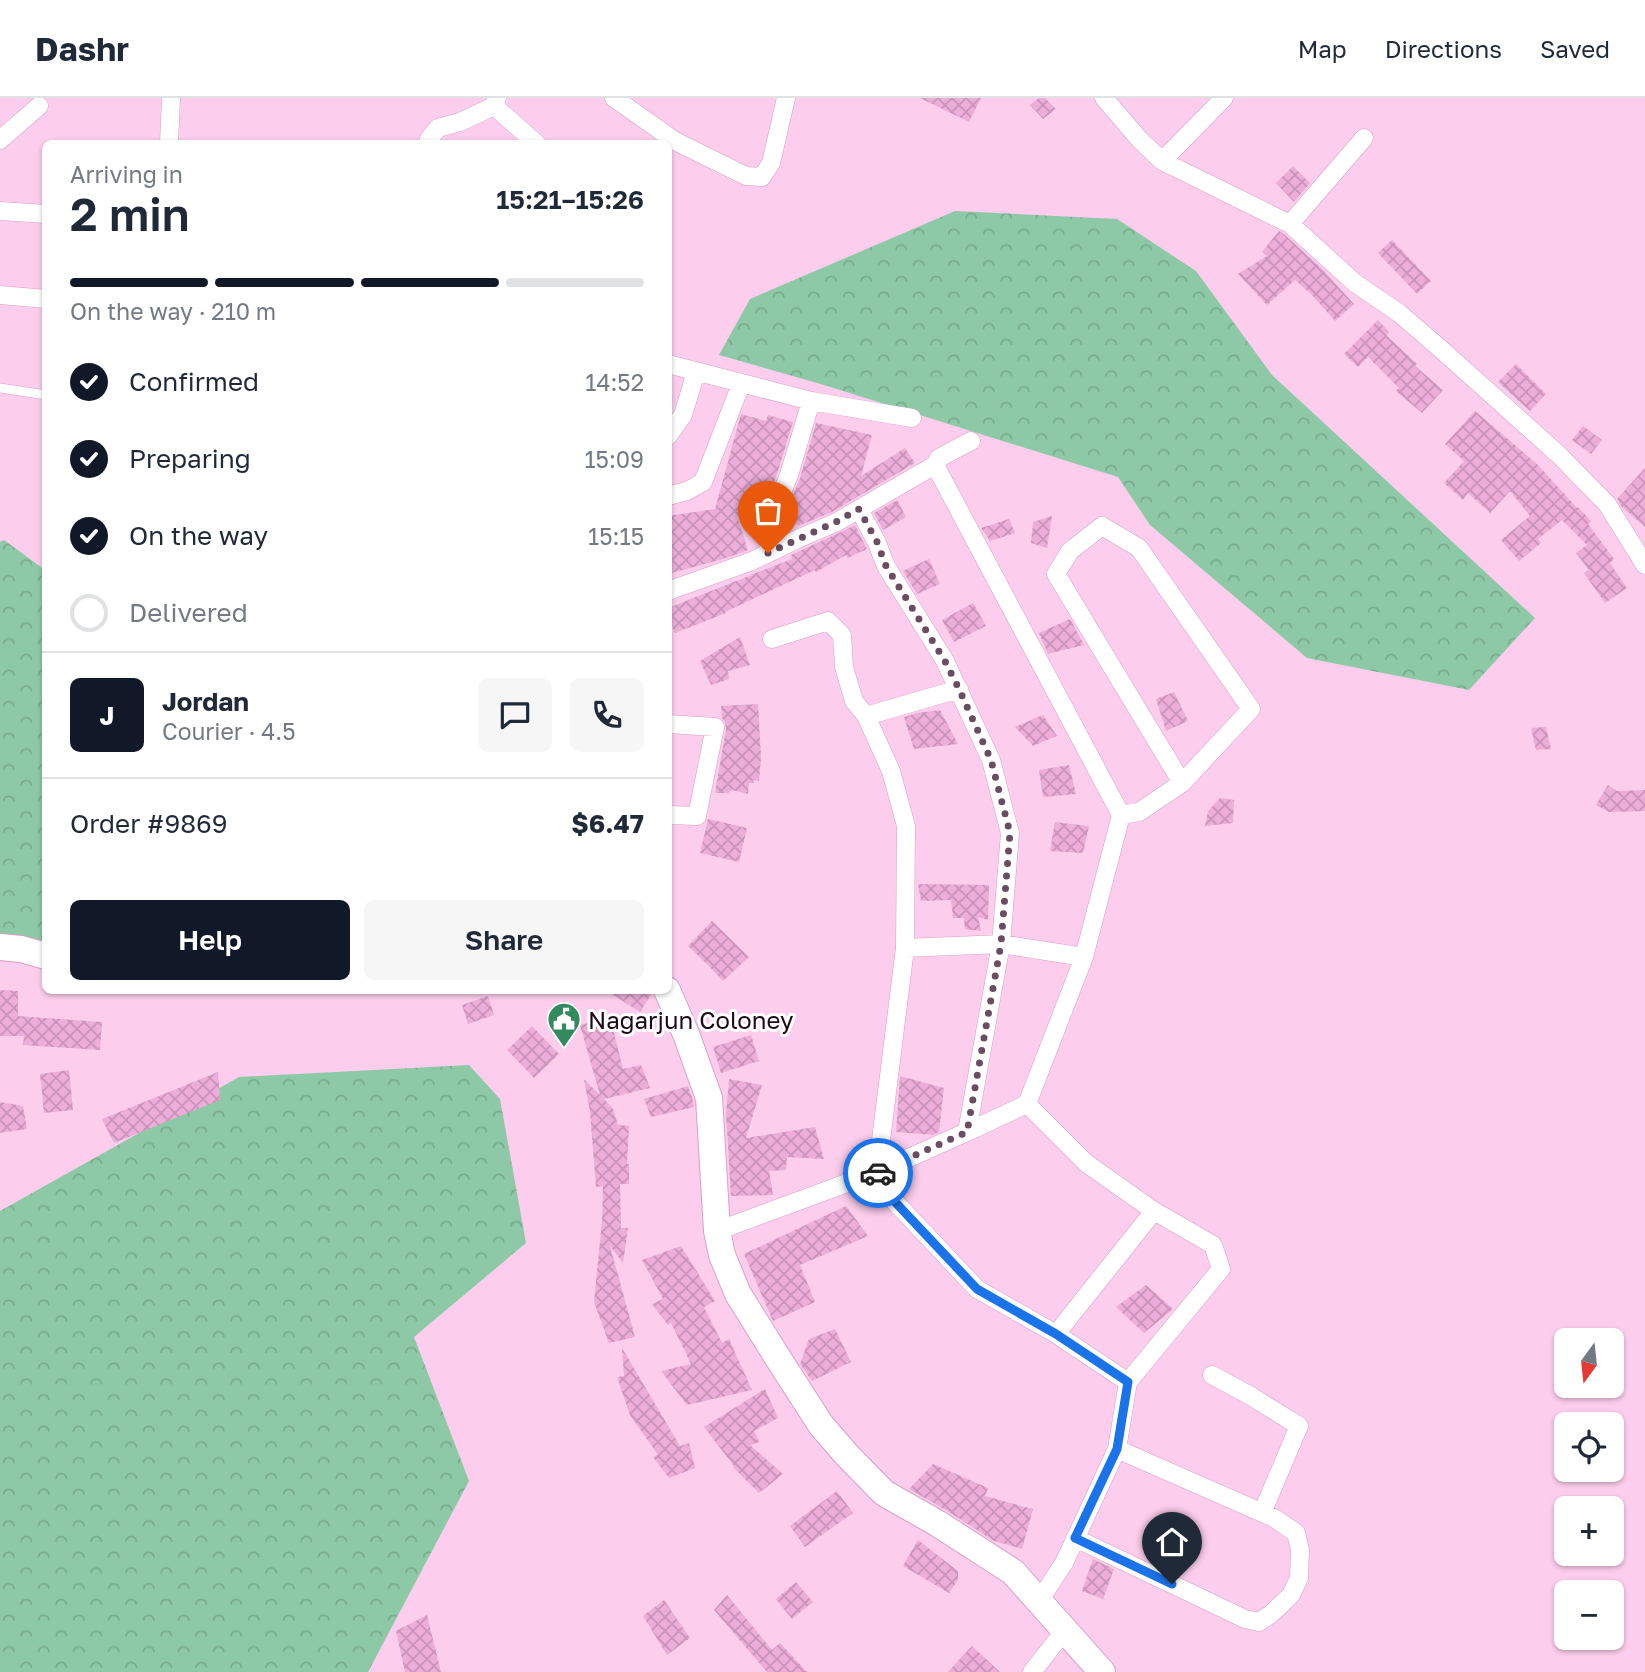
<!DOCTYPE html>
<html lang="en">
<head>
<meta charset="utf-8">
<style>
  :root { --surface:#fff; --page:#f6f6f7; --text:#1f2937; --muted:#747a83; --line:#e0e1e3; --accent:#111827 }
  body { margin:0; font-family:"Golos Text",sans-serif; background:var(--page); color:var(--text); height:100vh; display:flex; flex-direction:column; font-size:26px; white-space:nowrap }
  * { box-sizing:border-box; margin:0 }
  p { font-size:23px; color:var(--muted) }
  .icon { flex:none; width:38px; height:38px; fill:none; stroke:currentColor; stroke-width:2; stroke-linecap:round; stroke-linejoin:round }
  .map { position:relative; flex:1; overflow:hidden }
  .details { position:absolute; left:42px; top:42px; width:630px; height:854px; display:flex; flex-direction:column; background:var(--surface); border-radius:10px; box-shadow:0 2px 5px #0004 }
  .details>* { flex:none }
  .needle { width:46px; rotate:195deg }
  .buttons { position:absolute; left:1554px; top:1230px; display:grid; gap:14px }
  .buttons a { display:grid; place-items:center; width:70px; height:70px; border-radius:10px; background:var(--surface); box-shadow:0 2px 5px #0004; font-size:35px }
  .pin { position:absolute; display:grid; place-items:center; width:60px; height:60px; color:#fff; margin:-72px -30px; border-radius:50% 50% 50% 0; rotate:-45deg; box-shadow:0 0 7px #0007 }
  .pin .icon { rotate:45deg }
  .courier { position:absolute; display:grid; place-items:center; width:70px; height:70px; margin:-35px; border:5px solid #1a73e8; border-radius:50%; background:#fff; color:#222; box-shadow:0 2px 9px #0007 }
  .summary em { font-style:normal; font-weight:600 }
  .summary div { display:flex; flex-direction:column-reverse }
  .summary { display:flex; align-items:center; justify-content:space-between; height:119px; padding:0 28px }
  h1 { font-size:46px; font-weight:600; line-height:52px }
  .bar { display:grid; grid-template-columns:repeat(4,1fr); gap:10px 7px; align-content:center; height:84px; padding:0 28px }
  .bar i { height:9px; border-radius:5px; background:var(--line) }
  .bar .active { background:var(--accent) }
  .bar p { grid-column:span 4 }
  .line { display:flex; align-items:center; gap:18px; padding:0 28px; border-top:2px solid var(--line) }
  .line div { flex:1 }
  .round { display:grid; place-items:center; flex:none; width:74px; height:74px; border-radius:10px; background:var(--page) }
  ol { padding:0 28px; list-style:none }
  li { display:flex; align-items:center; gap:21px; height:77px }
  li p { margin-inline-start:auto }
  li .icon { padding:7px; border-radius:50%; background:var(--accent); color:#fff; stroke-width:4 }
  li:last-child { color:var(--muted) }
  li i { width:38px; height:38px; border:4px solid var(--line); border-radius:50% }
  .action { display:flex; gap:14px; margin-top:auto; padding:14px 28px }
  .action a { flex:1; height:80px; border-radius:10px; background:var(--accent); color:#fff; font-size:28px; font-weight:600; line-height:80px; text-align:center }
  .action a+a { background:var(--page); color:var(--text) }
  header { display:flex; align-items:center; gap:42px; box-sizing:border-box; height:98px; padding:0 35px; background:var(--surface); border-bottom:2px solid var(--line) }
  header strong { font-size:33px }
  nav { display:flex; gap:38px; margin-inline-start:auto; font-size:24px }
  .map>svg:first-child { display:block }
  .forest { fill:url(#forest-crowns) }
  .building { fill:url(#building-cross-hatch) }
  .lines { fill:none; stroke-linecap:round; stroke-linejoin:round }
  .lane-casing { stroke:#d8a0c6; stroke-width:10 }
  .street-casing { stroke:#d8a0c6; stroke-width:19 }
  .secondary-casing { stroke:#d8a0c6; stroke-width:28 }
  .lane { stroke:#fff; stroke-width:9 }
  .street { stroke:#fff; stroke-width:18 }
  .secondary { stroke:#fff; stroke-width:26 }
  .done { stroke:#6a4d61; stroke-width:7; stroke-dasharray:0 12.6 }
  .route { stroke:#1a73e8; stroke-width:9 }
  .labels { text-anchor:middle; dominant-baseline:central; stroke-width:6; stroke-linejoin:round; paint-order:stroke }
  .poi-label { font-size:24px; fill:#1c0816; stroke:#fefefe; text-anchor:start }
</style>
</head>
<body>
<header>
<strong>Dashr</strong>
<nav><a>Map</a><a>Directions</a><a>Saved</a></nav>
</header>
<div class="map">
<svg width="1645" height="1574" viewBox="0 0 1645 1574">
  <defs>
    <pattern id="forest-crowns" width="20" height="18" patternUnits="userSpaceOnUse" patternTransform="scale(1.75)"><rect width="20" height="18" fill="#8dc9a6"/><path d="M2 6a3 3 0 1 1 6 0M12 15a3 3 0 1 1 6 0" fill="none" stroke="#79ab8e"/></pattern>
    <pattern id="building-cross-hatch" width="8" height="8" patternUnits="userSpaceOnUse" patternTransform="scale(1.75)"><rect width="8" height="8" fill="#ecaed8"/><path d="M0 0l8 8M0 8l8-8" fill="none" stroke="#ca94b9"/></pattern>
  </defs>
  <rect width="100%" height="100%" fill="#fccdec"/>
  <path class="forest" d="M955,113l162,8 79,52 76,104 263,243 -66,72 -162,-32 -157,-133 -32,-48 -294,-92 -105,-30 31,-56z
    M4,442l41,30 1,389 -46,-2v-415z
    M469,967l31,34 26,144 -112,94 55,144 -101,191h-368v-461l239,-134z"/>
  <path class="building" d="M920,0h61l-12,24z
    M1039,0h6l11,11 -13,10 -13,-14z
    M1293,68l17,17 -16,19 -18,-19z
    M1279,133l5,3 37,34 33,36 -19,17 -23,-26 -17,-15 -28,25 -29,-31 29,-18 -5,-4z
    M1392,142l39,41 -14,13 -39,-41z
    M1378,222l11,12 -3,3 31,29 -2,2 28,24 -21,23 -26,-22 3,-3 -31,-31 -10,10 -14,-13z
    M1516,266l30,30 -16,17 -32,-29z
    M1475,313l62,53 40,44 1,-1 13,14 -3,3 26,35 -4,4 17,25 -22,15 -21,-30 5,-3 -13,-17 11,-8 -25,-25 -24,19 3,4 -22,18 -18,-21 29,-24 -20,-25 -20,22 -22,-20 -5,7 -19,-17 20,-22 -19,-17z
    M741,316l25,7 2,-6 25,7 -15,49 -19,50 -22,-5 11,34 -25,9 -55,15v-58l47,-7z
    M816,325l56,12 -11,41 44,-28 10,15 -83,49 -34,14 -10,-18 12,-30z
    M1583,328l19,14 -11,14 -19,-14z
    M1645,370v59l-24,-21 -4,-7z
    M897,402l9,17 -23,13 -9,-17z
    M1052,418l-5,32 -16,-5 2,-21z
    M1009,421l6,14 -25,8 -9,-13z
    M855,427l12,24 -19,9 -2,-3 -30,17 -1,-2 -90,42 1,1 -51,20 -7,-17v-8l124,-49 -1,-4 50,-23z
    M929,461l11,25 -23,10 -14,-23z
    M973,505l13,23 -32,16 -12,-22z
    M1070,521l14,26 -36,9 -9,-21z
    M740,539l10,28 -22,6 1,8 -18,6 -11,-24z
    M1174,594l14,29 -22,10 -10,-32z
    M758,606l3,53 -2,24 -6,-1 1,3h-5l-1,11 -16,-4 -4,3h-13l11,-64 -1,-7 -3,-4 -1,-12z
    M940,612l18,34 -44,5 -10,-32 13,-4z
    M1043,617l14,21 -24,10 -18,-19z
    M1546,629l5,22 -15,1 -5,-22z
    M1069,667l7,29 -33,3 -4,-27z
    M1608,687l9,6 28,-1v21l-36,1 -13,-7z
    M1220,700l14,2 -1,23 -28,3 3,-15z
    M708,721l39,9 -8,34 -39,-9z
    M1055,724l34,4 -6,27 -33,-2z
    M918,786l71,1 -1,35 -10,-3 3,14 -16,-2 -1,-11h-11l-2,-18 -30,1z
    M712,823l37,36 -26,24 -14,-15 -21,-20z
    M0,892l18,1v25l84,6 -2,28 -77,-5 1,-9h-24z
    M605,892h47v3l-12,19z
    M488,898l6,19 -26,9 -6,-19z
    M610,919l13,52 18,-4 9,23 -46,11 9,10 5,16 11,1 -2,38h2v20h-9l1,44h7l-5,35 -13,-17 25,91 -26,6 -15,-41 8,-81 1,-35 -7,1 -6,-75 -6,-33 16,16 -20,-70z
    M532,928l27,28 -25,24 -27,-28z
    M751,937l8,26 -38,12 -8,-26z
    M69,972l4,40 -29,3 -4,-39z
    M218,974l2,28 -106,43 -12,-24z
    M900,978l44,12 -5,44 -6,3 -37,-3z
    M729,981l33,6 -16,53 69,-11 9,32 -37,-2 -1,13 -17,1 4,24 -42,1 -5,-82z
    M688,988l5,15 1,6 -43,10 -7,-18z
    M0,1004l23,4 4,23 -27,4z
    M846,1108l22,30 -68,29 15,37 -42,19 -29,-67z
    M681,1148l34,55 -11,6 18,36 7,-4 23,51 -65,15 -26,-34 30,-7 -20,-41 -3,2 -16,-21 11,-5 -21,-39z
    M1146,1187l27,24 -29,24 -28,-26z
    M835,1231l16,33 -39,19 -12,-17 9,-25z
    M622,1250l58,98 9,-3 6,25 -26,10 -16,-21 5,-2 -28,-40 -13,-38 7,-1z
    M765,1291l13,29 -24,13 5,11 -9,3 33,29 -24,19 -26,-26 1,-1 -30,-39z
    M933,1366l55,24 -3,8 48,13 -11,40 -28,-8 -48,-31 -37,-21z
    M837,1393l16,22 -48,34 -15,-21z
    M918,1442l40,31v9l-9,13 -46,-27z
    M1093,1461l21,10 -11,30 -21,-8z
    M796,1484l17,20 -21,17 -16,-20z
    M727,1497l45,55 8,-7 27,29h-40l-53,-62z
    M664,1502l26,38 -23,17 -24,-39z
    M427,1517l14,57h-36l-9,-41z
    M972,1548l28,26h-52z"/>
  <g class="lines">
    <defs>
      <path id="lane" d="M0,290l46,7"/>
      <path id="street" d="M614,0l61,43 71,35 16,1 9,-14 15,-65
        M1104,0l35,41 23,22 128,63 65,59 44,30 44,38 116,104 48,49 38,61
        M494,8l43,38
        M0,42l39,-34
        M169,46l2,-46
        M428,46l1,-5 9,-11 22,-6 34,-16 3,-8
        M1162,63l62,-63
        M0,113l46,3
        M1290,126l74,-86
        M0,197l46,4
        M668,266l143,37 101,17
        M668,338l15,-21 13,-43
        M668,398l19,-5 16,-9 38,-98
        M859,411l76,-44
        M768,455l2,-32 19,-46 22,-74
        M668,493l84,-30 50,-24 35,-15 22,-13 18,34 9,23 59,95 46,99 19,73 -9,111 83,13 37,-142 -186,-350 4,-7 32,-17
        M772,541l56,-18 14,14 2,32 10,34 12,15
        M959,591l-93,27 25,55 15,55 -1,122 96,-4 -34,188 60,-28 57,-147
        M668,626l47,3 -18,89 -29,-1
        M1121,717l18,-3 43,-29 -126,-209 14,-23 32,-25 37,22 112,161 -69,74
        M905,850l-28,224 19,31 81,86 79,45 72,48 -11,67 -53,114 -25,38
        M1027,1006l59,59 68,48 59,34 8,24 -93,113
        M717,1133l160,-59 90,-40
        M1056,1236l98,-123
        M1212,1277l37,20 50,31 -37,87
        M1075,1440l170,81 14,3 12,-8 20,-19 8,-17 1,-28 -4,-17 -22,-15 -157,-69
        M1032,1574l33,-42"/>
      <path id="secondary" d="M0,849l21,2 25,7
        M667,892l19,44 23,64 8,133 5,24 16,39 45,72 38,59 25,29 38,39 53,30 76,49 89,100"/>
    </defs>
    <use href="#lane" class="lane-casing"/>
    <use href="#street" class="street-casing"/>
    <use href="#secondary" class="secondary-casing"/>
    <use href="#lane" class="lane"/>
    <use href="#street" class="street"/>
    <use href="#secondary" class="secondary"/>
  </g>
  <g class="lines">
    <path class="done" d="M768,455l68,-31 23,-13 18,33 9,24 59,95 14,28 32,71 19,73 -9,111 -34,188 -90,40 1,1"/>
    <path class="route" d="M878,1075l18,30 81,86 79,45 72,48 -11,67 -42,89 97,46"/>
  </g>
  <defs>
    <symbol id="civic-pin" viewBox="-11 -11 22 30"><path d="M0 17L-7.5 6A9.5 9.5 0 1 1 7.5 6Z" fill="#328a5f" stroke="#fefefe"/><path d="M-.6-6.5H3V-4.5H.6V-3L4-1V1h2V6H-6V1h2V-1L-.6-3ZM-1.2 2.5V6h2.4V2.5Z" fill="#fff"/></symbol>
  </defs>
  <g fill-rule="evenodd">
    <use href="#civic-pin" x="545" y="902" width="38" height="52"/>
  </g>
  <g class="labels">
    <g class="poi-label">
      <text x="588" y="921">Nagarjun Coloney</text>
    </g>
  </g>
</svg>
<div class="buttons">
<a><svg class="needle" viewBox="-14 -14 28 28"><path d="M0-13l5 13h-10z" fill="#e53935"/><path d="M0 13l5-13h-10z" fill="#747a83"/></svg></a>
<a><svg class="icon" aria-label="locate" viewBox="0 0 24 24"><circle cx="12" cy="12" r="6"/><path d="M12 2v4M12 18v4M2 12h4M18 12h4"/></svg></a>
<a>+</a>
<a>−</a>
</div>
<div class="pin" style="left:768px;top:455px;background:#ea580c"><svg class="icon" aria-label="bag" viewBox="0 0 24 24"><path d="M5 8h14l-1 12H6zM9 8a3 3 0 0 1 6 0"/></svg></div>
<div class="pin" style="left:1172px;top:1486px;background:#1f2937"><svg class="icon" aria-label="home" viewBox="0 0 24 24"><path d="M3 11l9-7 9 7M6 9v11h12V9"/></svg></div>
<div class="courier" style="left:878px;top:1075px"><svg class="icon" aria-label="car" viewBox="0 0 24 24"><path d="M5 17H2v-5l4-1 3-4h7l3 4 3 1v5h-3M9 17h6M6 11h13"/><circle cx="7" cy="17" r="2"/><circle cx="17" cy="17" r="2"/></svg></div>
<section class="details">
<div class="summary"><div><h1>2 min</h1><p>Arriving in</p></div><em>15:21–15:26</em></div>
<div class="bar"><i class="active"></i><i class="active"></i><i class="active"></i><i></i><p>On the way · 210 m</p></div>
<ol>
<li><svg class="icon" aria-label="check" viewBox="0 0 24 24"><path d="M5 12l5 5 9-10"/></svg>Confirmed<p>14:52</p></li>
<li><svg class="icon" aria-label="check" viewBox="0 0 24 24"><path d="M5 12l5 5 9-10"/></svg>Preparing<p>15:09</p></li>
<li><svg class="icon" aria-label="check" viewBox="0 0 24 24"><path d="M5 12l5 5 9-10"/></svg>On the way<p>15:15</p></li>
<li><i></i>Delivered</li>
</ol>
<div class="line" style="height:126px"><b class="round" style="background:var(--accent);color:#fff">J</b><div><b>Jordan</b><p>Courier · 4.5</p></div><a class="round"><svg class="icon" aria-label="chat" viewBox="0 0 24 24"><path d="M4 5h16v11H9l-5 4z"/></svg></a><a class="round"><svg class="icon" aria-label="phone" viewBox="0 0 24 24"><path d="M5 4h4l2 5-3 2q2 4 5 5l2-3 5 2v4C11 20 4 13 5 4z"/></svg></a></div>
<div class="line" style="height:91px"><div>Order #9869</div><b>$6.47</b></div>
<div class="action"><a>Help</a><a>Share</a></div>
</section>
</div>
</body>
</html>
